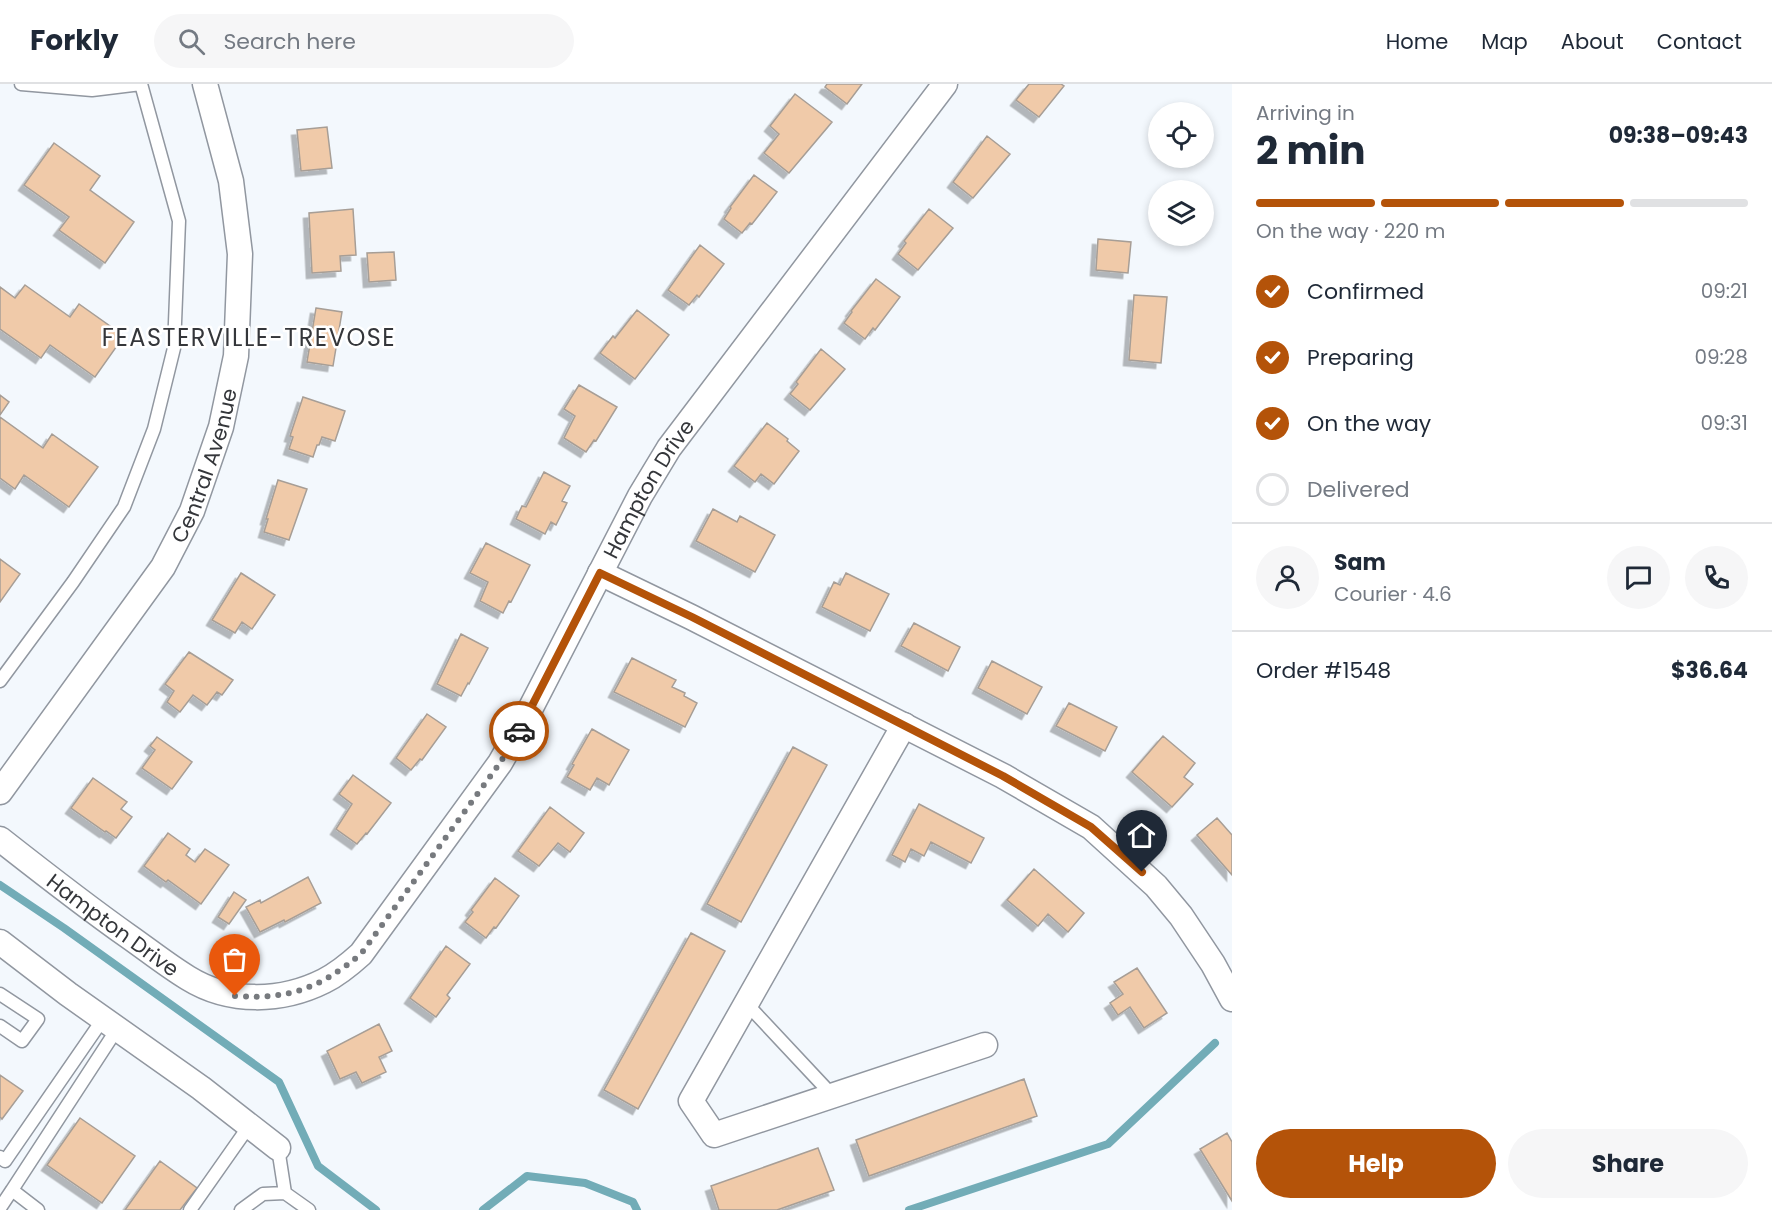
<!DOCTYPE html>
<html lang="en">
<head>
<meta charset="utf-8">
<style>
  :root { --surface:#fff; --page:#f6f6f7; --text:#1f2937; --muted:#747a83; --line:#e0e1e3; --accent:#b45309 }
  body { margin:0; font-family:Poppins,sans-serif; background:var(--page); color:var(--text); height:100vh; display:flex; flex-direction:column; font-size:22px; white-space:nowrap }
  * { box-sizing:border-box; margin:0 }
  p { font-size:20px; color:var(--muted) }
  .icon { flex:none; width:33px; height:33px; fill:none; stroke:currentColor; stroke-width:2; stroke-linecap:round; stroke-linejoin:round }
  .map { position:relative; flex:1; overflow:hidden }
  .sheet { display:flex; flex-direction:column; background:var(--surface); width:540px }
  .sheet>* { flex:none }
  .fabs { position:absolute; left:1148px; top:18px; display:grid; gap:12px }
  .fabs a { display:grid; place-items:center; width:66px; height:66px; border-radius:50%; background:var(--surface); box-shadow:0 3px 9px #0003; font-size:30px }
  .pin { position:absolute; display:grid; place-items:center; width:51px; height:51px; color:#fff; margin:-62px -26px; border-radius:50% 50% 50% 0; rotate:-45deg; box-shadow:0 0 6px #0007 }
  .pin .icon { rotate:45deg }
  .courier { position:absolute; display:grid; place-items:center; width:60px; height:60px; margin:-30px; border:4px solid #b45309; border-radius:50%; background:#fff; color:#222; box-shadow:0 2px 8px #0007 }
  .overview em { font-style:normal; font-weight:700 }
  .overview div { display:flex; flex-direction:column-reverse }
  .overview { display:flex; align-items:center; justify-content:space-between; height:102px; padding:0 24px }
  h1 { font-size:39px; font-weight:700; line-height:45px }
  .bar { display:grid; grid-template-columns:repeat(4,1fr); gap:9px 6px; align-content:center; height:72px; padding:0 24px }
  .bar i { height:8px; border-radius:4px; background:var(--line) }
  .bar .selected { background:var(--accent) }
  .bar p { grid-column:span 4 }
  .line { display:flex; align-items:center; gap:15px; padding:0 24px; border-top:2px solid var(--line) }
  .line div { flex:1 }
  .round { display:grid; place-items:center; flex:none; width:63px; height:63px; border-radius:32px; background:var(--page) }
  ol { padding:0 24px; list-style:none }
  li { display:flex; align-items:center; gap:18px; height:66px }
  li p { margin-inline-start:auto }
  li .icon { padding:6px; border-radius:50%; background:var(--accent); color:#fff; stroke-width:4 }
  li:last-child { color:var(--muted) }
  li i { width:33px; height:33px; border:3px solid var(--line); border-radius:50% }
  .primary-button { display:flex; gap:12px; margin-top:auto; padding:12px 24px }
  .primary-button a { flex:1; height:69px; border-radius:36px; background:var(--accent); color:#fff; font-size:24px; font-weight:700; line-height:69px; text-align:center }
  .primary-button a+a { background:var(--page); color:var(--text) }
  header { display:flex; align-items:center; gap:36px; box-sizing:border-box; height:84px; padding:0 30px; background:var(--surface); border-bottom:2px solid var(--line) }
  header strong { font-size:28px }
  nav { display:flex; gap:33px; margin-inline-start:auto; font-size:21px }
  .search { width:420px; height:54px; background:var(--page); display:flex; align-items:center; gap:15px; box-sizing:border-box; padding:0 21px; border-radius:33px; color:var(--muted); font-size:22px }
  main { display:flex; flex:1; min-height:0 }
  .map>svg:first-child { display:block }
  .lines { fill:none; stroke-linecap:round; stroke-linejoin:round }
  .stream { stroke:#72acb7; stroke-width:8 }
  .building { fill:#f0caa9; stroke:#a79e96; stroke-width:1.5; filter:url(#shadow) }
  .lane-casing { stroke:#9197a0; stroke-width:15 }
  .street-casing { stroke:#9197a0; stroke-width:27 }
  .lane { stroke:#fff; stroke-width:12 }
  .street { stroke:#fff; stroke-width:24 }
  .done { stroke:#777a7e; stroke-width:6; stroke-dasharray:0 10.8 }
  .route { stroke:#b45309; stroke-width:8 }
  .labels { text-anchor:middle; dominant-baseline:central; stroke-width:5; stroke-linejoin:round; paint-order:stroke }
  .street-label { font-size:21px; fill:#34363a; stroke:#fff }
  .quarter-label { font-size:24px; letter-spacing:1.5px; fill:#34363a; stroke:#fff }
</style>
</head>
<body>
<header>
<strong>Forkly</strong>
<div class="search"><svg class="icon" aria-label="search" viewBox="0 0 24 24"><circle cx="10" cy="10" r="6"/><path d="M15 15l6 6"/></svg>Search here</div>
<nav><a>Home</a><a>Map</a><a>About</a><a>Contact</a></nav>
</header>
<main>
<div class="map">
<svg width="1232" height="1126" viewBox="0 0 1232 1126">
  <defs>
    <filter id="shadow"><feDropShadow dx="-5.5" dy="5.5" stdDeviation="0" flood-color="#0004"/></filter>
  </defs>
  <rect width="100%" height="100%" fill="#f3f8fd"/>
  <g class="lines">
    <path class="stream" d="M0,801l64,43 215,154 39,84 58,44
      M483,1126l44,-34 58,7 48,19 4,8
      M909,1126l199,-66 107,-101"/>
  </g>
  <path class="building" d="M827,0h35l-15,20 -22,-17z
    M1029,0h32l3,2 -25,31 -23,-17z
    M795,10l37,28 -43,51 -25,-20 15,-19 -9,-8z
    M327,43l5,41 -31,3 -4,-41z
    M987,52l23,18 -37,44 -20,-16z
    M54,59l46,33 -10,14 44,32 -29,41 -46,-33 10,-13 -45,-32z
    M754,91l23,17 -25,32 -2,-1 -8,10 -18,-14 7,-11 -1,-1z
    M353,125l3,46 -16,1 1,15 -29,2 -3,-60z
    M929,125l24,19 -35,42 -20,-16 8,-11 -2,-2z
    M1098,155l33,3 -3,31 -32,-3z
    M700,161l24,19 -25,33 -2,-2 -8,10 -21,-15z
    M394,168l2,28 -27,2 -2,-29z
    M876,195l24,18 -25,33 -2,-2 -8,11 -21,-16 8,-11 -1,-1z
    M25,201l45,32 9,-13 45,32 -29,41 -45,-32 -9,13 -41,-29v-42l15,11z
    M1134,211l33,2 -6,66 -32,-3z
    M316,224l26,4 -9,54 -26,-4z
    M637,226l32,25 -34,44 -35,-26 13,-17 2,2z
    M821,265l24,20 -35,41 -20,-16 8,-10 -2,-2z
    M579,301l38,22 -21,34 -2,-1 -8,12 -22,-14 11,-22 -11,-7z
    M0,311l9,7 -9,13z
    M303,313l42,14 -10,30 -13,-4 -3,8h-2l-4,12 -24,-8 4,-12 -3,-1z
    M0,333l43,31 9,-14 46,33 -29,40 -45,-32 -9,14 -15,-11z
    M767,339l21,16 -1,2 12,10 -25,33 -13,-10 -6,8 -21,-16z
    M544,388l26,14 -8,15 5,2 -11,22 -5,-3 -6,12 -29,-15 6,-13 4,1z
    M278,396l29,9 -18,51 -25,-8 4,-13h-2z
    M713,425l24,13 3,-6 35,19 -20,37 -59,-31z
    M486,459l44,22 -19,37 -2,-1 -6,12 -23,-12 8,-19 -18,-9z
    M0,475l20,15 -20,28z
    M241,489l34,22 -23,34 -10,-7 -7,11 -23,-13z
    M846,489l43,21 -19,37 -48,-24 12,-25 6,3z
    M914,539l46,24 -12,24 -47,-25z
    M461,550l27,14 -19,36 -1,-1 -7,13 -24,-12z
    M189,568l44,28 -11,15 -5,-3 -10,13 -14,-10 -13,17 -13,-10 7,-11 -9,-7z
    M632,574l44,22 -4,7 13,6 -1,3 13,7 -12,24 -71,-35z
    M992,577l50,26 -15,27 -49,-26z
    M1069,619l48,24 -12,24 -49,-25z
    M427,630l19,13 -24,33 -2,-1 -9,11 -15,-12z
    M592,645l37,21 -20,35 -12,-7 -7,12 -23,-13 7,-12 -2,-1z
    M1163,652l32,27 -11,14 9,7 -21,23 -40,-35z
    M157,653l35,25 -20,27 -30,-21 13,-18 -5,-4z
    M793,663l34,18 -86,157 -34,-18z
    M353,691l38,28 -24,31 -1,-1 -9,11 -21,-15 16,-25 -13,-10z
    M93,694l34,24 -6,7 11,8 -16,21 -10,-7 -1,1 -34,-24z
    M919,720l65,34 -13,25 -40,-21 -7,14 -13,-7 -6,13 -13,-7z
    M550,723l34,26 -14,19 -12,-9 -19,23 -21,-15z
    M1217,734l15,17v40l-35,-40z
    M168,749l22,16 -4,6 9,7 10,-13 24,16 -28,39 -33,-24 -2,2 -22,-16z
    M1034,785l50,44 -16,19 -20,-18 -10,12 -31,-26z
    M308,793l13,26 -36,19 -1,-2 -24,12 -14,-25 14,-7 1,3z
    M495,794l24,18 -23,32 -2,-1 -8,11 -21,-16 8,-10 -2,-2z
    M234,808l12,8 -17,24 -11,-7z
    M691,849l34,18 -87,158 -34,-19z
    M446,862l24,18 -23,31 3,3 -14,19 -26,-19z
    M1137,884l30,45 -23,15 -14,-21 -12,8 -8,-12 13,-9 -9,-12z
    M379,940l13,27 -13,6 7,15 -24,11 -6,-11 -16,7 -13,-28z
    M0,991l23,16 -21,28 -2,-2z
    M1024,995l13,37 -168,60 -13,-36z
    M80,1034l55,38 -33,47 -55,-38z
    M1227,1049l5,9v59l-32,-52z
    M818,1064l16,42 -57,20h-58l-8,-24z
    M160,1077l37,27 -17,22h-55z"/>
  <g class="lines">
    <defs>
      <path id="lane" d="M21,0l71,6 49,-6
        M0,597l73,-99 51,-75 30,-78 20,-81 5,-127 -38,-137
        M0,910l38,25 -16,22 -22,-15
        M745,918l88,94
        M278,1064l7,45
        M0,1073l5,4 98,-142
        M0,1124l12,-18
        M38,1126l-26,-20 105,-161
        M190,1126l59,-84
        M241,1126l22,-16 22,-1 24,17"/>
      <g id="street">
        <path d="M600,489l91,44 312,159 88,51 65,59 25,30 32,48 19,35"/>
        <path d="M904,641l-213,376 23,34 271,-90"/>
        <path id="s1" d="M0,708l163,-225 29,-56 29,-84 15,-71 4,-102 -9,-73 -26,-97"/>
        <path id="s2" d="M0,755c42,33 84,66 128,97 20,14 40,30 60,42 42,26 94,24 136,3 14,-7 26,-17 37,-27l139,-191 23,-40 117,-227 29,-48 276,-364"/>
        <path d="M0,858l68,52 133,94 77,60"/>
      </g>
    </defs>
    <use href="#lane" class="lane-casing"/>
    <use href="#street" class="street-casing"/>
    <use href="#lane" class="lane"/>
    <use href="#street" class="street"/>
  </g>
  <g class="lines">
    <path class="done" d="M235,912c54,4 85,-8 126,-42l139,-191 19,-32"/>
    <path class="route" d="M519,647l81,-158 92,44 311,159 88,51 51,45"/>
  </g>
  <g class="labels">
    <g class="street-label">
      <text stroke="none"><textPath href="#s1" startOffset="388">Central Avenue</textPath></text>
      <text stroke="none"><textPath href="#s2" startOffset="970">Hampton Drive</textPath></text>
      <text stroke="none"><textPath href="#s2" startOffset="142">Hampton Drive</textPath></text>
    </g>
    <g class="quarter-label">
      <text x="249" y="253">FEASTERVILLE-TREVOSE</text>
    </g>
  </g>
</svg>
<div class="fabs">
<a><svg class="icon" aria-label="locate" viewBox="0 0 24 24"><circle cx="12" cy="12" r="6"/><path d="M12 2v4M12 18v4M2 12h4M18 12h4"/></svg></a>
<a><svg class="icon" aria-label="layers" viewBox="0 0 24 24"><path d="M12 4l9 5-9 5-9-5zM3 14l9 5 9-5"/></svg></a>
</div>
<div class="pin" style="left:235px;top:912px;background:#ea580c"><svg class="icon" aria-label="bag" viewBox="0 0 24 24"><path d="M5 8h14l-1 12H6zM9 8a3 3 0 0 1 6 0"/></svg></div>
<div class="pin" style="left:1142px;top:788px;background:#1f2937"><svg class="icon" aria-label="home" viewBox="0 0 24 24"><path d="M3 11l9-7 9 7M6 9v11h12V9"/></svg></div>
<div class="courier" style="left:519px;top:647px"><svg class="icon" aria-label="car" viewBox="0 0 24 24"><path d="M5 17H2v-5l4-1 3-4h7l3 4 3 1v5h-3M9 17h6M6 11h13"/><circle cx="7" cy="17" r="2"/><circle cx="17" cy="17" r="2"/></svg></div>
</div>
<section class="sheet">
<div class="overview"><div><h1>2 min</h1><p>Arriving in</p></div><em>09:38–09:43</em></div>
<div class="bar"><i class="selected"></i><i class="selected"></i><i class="selected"></i><i></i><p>On the way · 220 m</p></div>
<ol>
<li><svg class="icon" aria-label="check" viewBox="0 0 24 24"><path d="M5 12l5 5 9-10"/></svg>Confirmed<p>09:21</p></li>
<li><svg class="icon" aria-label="check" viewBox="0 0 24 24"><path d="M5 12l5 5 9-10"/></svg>Preparing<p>09:28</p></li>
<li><svg class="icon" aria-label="check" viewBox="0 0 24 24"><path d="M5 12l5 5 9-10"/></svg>On the way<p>09:31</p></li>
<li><i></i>Delivered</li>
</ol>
<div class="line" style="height:108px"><a class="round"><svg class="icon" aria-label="person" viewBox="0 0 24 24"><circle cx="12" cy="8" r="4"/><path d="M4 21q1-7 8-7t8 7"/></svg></a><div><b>Sam</b><p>Courier · 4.6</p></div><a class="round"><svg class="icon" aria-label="chat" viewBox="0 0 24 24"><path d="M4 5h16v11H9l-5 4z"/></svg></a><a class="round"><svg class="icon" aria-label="phone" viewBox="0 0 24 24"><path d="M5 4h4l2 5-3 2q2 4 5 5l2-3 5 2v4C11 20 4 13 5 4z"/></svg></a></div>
<div class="line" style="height:78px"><div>Order #1548</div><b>$36.64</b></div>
<div class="primary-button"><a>Help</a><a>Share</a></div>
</section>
</main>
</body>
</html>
